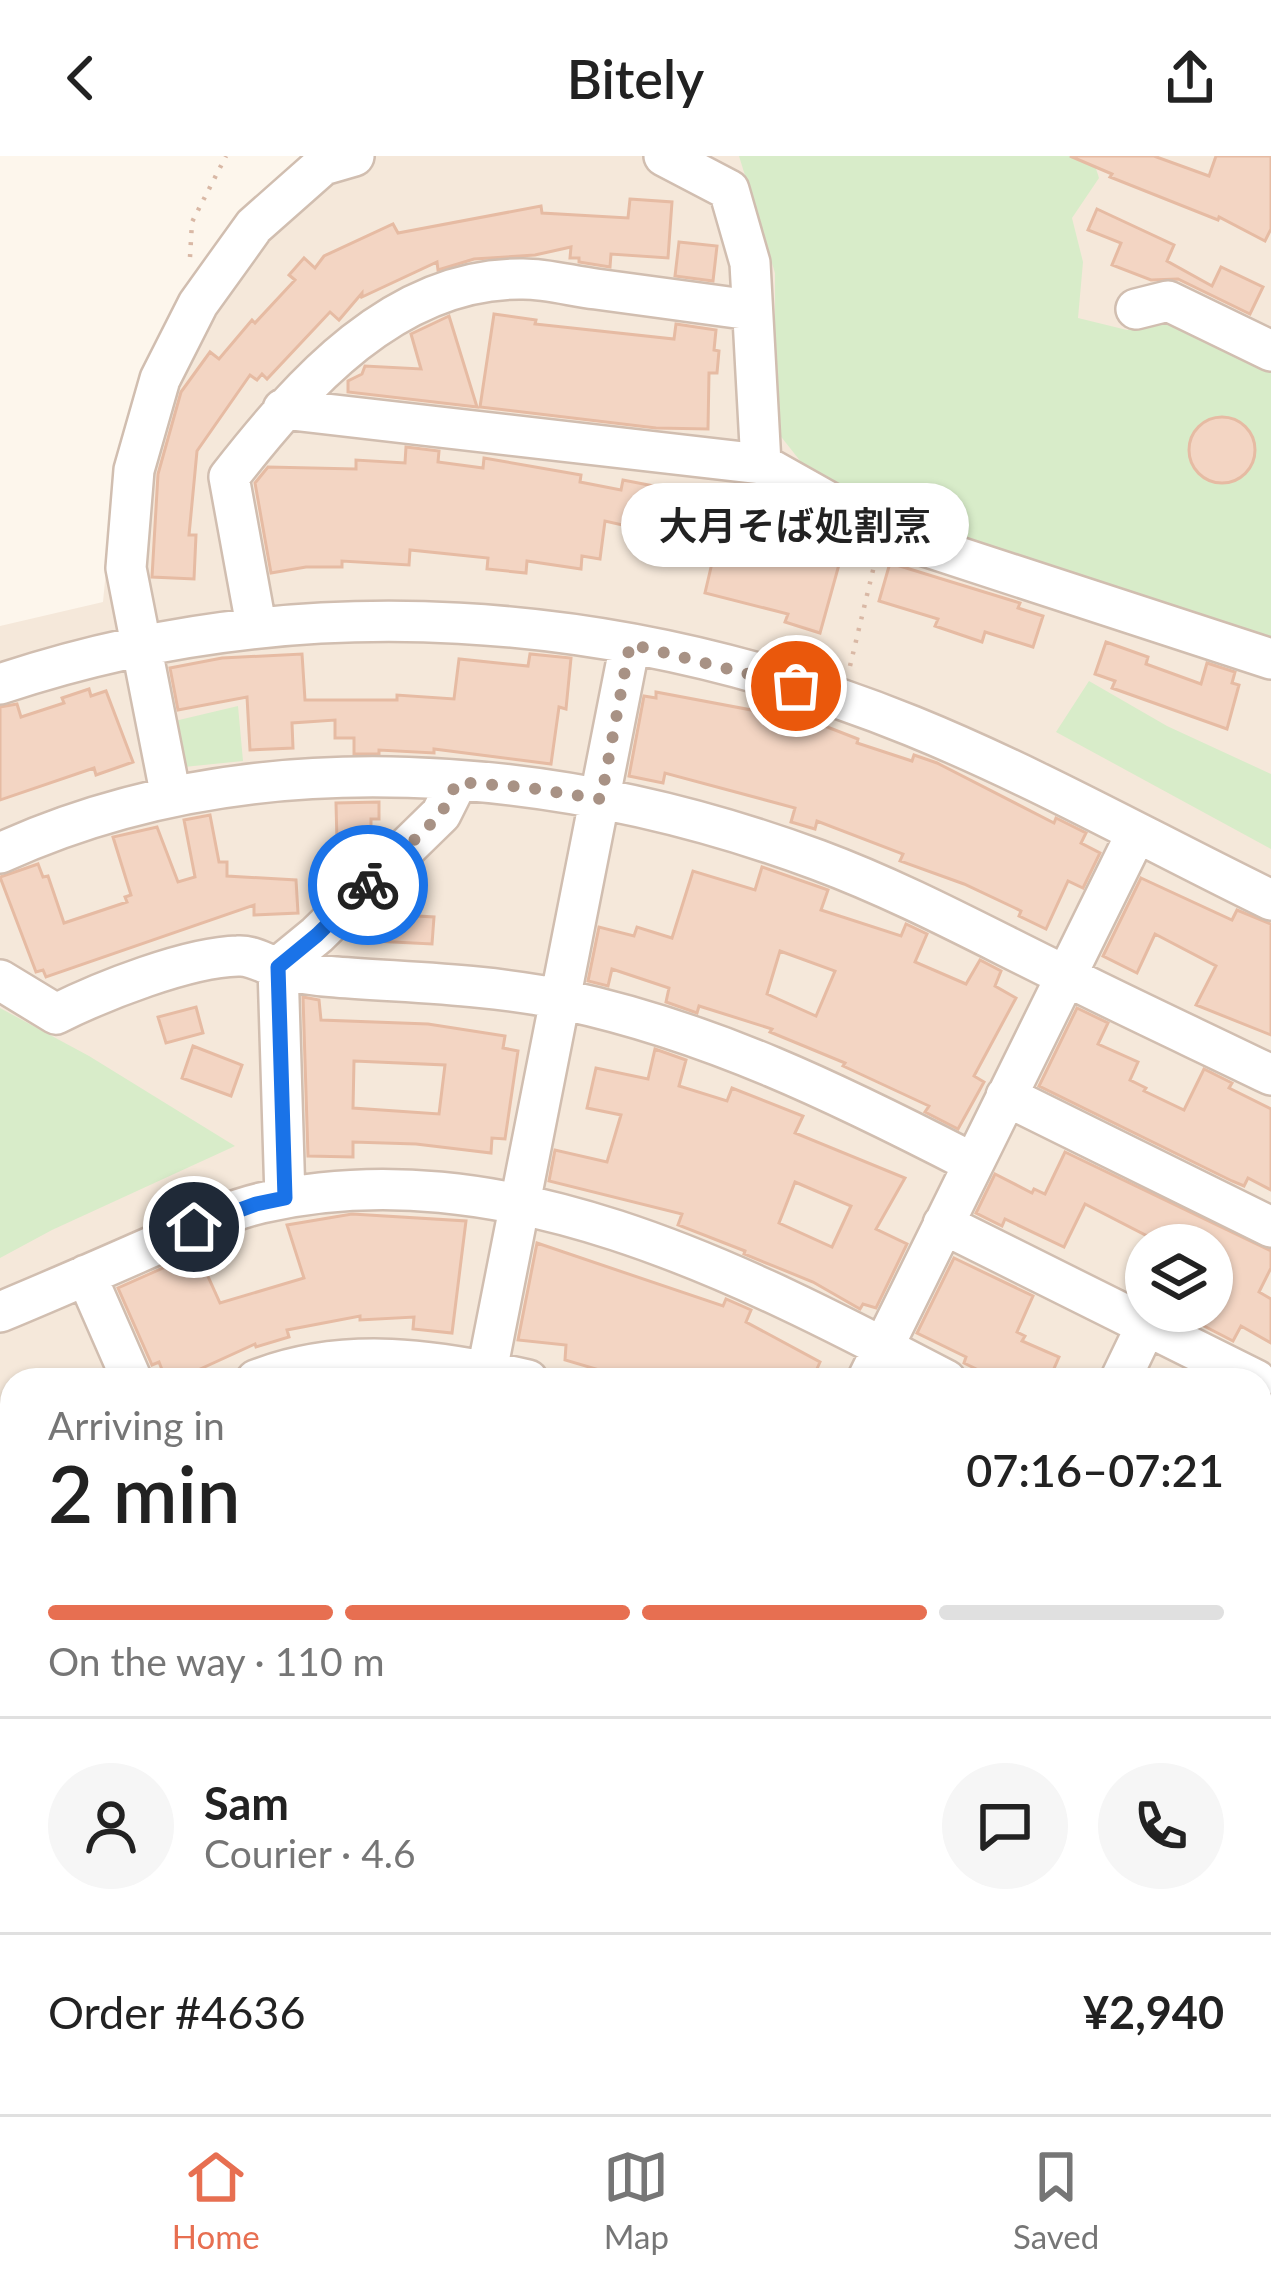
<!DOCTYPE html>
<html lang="en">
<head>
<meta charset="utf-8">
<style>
  :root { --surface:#fff; --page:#f6f6f6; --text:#222; --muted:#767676; --line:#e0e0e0; --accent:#e76f51 }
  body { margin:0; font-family:Lato,"Noto Sans JP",sans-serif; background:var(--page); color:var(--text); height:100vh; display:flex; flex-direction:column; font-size:45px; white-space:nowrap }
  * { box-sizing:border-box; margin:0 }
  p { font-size:39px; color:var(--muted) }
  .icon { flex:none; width:66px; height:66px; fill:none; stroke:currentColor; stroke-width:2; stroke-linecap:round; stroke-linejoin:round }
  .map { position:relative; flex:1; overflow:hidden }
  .details { position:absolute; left:0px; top:1212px; width:1272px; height:747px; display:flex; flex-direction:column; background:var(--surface); border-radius:36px 36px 0 0; box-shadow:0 3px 9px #0004 }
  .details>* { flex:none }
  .buttons { position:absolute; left:1125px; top:1068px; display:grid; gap:24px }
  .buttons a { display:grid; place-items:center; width:108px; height:108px; border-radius:50%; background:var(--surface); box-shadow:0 3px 9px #0004; font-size:60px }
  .pin { position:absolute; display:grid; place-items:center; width:102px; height:102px; color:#fff; margin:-51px; border:6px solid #fff; border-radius:50%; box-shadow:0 3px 12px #0007 }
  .courier { position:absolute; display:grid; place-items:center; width:120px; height:120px; margin:-60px; border:9px solid #1a73e8; border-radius:50%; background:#fff; color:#222; box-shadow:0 3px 15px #0007 }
  .bubble { position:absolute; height:84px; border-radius:42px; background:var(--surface); box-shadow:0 3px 9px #0004; font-size:39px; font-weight:600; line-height:84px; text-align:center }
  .headline em { font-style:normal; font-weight:600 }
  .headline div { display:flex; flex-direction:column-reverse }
  .headline { display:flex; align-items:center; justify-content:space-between; height:204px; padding:0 48px }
  h1 { font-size:78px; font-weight:600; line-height:90px }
  .bar { display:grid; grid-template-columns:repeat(4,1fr); gap:18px 12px; align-content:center; height:144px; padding:0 48px }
  .bar i { height:15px; border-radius:9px; background:var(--line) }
  .bar .current { background:var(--accent) }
  .bar p { grid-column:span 4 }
  .line { display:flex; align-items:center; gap:30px; padding:0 48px; border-top:3px solid var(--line) }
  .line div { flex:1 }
  .round { display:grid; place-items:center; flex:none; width:126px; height:126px; border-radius:63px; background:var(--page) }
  header { display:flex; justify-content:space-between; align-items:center; height:156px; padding:0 48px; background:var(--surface); font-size:54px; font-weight:600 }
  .tabs { display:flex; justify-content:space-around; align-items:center; height:168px; border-top:3px solid var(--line); background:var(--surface); font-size:33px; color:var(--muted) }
  .tabs a { display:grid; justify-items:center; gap:6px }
  .tabs .current { color:var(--accent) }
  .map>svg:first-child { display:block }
  .residential { fill:#f5e8da; fill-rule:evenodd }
  .commercial { fill:#fde8e0 }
  .green { fill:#d8ecc9 }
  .building { fill:#f3d5c3; stroke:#e6bba3; stroke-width:3; fill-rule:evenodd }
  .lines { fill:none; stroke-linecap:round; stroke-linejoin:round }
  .minor-casing { stroke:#d1beb0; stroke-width:44 }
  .highway-casing { stroke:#dad1cd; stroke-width:64 }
  .path { stroke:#d9b8a5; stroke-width:4.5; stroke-dasharray:3 9; stroke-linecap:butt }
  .minor { stroke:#fff; stroke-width:39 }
  .highway { stroke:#f7b7a3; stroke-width:60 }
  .done { stroke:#a89285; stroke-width:12; stroke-dasharray:0 21.6 }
  .route { stroke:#1a73e8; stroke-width:15 }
</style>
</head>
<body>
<header><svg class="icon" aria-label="back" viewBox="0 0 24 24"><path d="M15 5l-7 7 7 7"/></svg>Bitely<svg class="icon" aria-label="share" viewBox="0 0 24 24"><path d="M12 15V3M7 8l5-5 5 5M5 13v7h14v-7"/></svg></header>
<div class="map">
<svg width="1271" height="1958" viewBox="0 0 1271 1958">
  <rect width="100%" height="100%" fill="#fdf6ec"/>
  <path class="residential" d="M306,0h965v1958h-1008l-6,-11h1003v-723h-1248v287l-12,-22v-1019l103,-24 9,-95 84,-233 46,-65zM1146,1089h66v66h-66z"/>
  <path class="commercial" d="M0,1489l12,22v281l-12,-20z
    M99,1947h158l6,11h-170l8,-6z"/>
  <path class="green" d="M739,0h353l7,22 -27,40 11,44 -5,56 49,12 45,-9 99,50v270l-350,-109 -105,-51 -41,-52v-156z
    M1089,525l78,45 104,48v75l-215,-117z
    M238,550l5,55 -69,7 -12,-44z
    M0,852l89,48 146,90 -183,84 -52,28z"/>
  <path class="building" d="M1070,0h84l55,20 7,-20h55v73l-6,12 -46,-24 -1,3 -108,-43 2,-3z
    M630,43l42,3 -4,56 -57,-4 -1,13 -31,-5v-4h-9l1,-11 -36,8 -61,4 -36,11 -1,-8 -75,35v-4l-23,27 -9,-8 -63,67 -5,-5 -5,6 -7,-5 -53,76 -8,84h7l-2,44 -42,-2 6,-103 23,-82 29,-40 9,7 33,-39 3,3 40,-43 -6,-5 15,-17 11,10 9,-12 69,-32 5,9 143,-27 1,7 86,5z
    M1097,53l77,36 -7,16 45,25 9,-19 42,20 -13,27 -72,-35 -27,1 -39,-15 9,-22 -33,-13z
    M679,86l38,4 -4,35 -38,-5z
    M494,158l42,6 -1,4 139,15 2,-15 40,6 -2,20 5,1 -2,22h-8l-1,56 -52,-1 -176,-21z
    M449,160l28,91 -129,-15v-11l14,-7 3,-8 56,3 -10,-35z
    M1189 294a33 33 0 1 1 66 0a33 33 0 1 1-66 0Z
    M406,291l33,4 -1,11 45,6 1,-10 97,17 -1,7 41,8 2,-10 108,21 3,-16 19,2 15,9 -3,12 24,6 -3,12 59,17 -25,90 -35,-11 3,-8 -83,-21 11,-47 -111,-25 -5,38 -18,-3 -1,13 -54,-8 -1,12 -39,-4 1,-11 -78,-8 -1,15 -67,-4v6h-36l-35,6 -16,-90 13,-16 88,2v-9l49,3z
    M890,407l130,40 -2,5 25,8 -10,31 -48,-15 -3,10 -47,-16 3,-7 -59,-18z
    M1106,486l42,15 -2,7 55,20 6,-21 28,9 -3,11 7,2 -12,44 -115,-41 3,-7 -20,-7z
    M302,498l3,46h92v-5l57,4 5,-40 69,7 2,-12 41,4 -5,51 -7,-2 -8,57 -117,-15v4l-55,-3v4h-25v-16h-19v-18l-43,3 1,25 -43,2 -3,-53 -69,13 -8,-42 52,-10z
    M89,533l2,7 15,-5 27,71 -37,13 -2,-7 -94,32v-93l17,-3 4,13 43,-14 -2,-5z
    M656,536l122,23 3,-9 37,12 -1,5 41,16 -1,4 55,18 2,-6 23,8 117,60 2,-5 30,15 -5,10 19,10 -17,35 -15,-7 -22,48 -27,-13 2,-5 -6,-3 -51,-24 -64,-23 3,-7 -86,-33 -2,8 -24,-7 4,-14 -130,-35 -2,10 -34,-7 15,-80 12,2z
    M379,646v17h-8v23h-34l-1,-39z
    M210,659l9,47h8v14l69,4 2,33 -44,2v-10l-208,72 -3,-7 -7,2 -36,-95 38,-13 5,13 5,-1 16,47 63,-21 -2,-5 6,-2 -18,-58 44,-10 21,55 17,-5 -11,-57z
    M762,711l66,23 -7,20 80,26 5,-12 21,10 -12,28 51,22 14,-24 21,11 -6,15 21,12 -42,78 10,6 -26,47 -33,-17 4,-6 -86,-40 2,-3 -75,-31 2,-3 -73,-23 -2,7 -31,-11 3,-14 -57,-19 -4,17 -20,-5 11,-54 35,9 3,-9 35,11 21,-67 62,19zM780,795l55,20 -19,45 -49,-22z
    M1141,722l91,42 5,-10 34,14v111l-75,-30 20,-39 -61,-32 -18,39 -34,-17z
    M402,730l-2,29 34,2 -2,27 -58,-3 2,-30z
    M303,841l16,3 2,20 107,4 77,12 -2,12 15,3 -13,88 -13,-1 -1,15 -75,-9 -63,-2v15l-45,-1zM354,905l91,4 -6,49 -86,-6z
    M196,851l7,26 -37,10 -8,-26z
    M1077,852l31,15 -10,21 40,18 -8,18 16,8 -2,3 40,19 20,-41 28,14 -3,5 42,21v81l-23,-12 -4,8 -12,-5 -193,-95z
    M193,890l49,19 -11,31 -49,-18z
    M655,893l31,11 -7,26 48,15 5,-13 71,28 -8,17 110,45 -29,51 31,15 -31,64 -13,-4 -3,5 -47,-27 -69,-28 1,-3 -67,-26 4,-11 -133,-33 6,-31 52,12 14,-47 -34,-7 9,-40 52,11zM795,1026l56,24 -19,41 -53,-24z
    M1065,996l206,99v17l-12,24 12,7v44l-30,-17 -8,15 -58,-30h37v-17l12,-24 -12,-6v-19h-67l4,-8 -64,-33 -21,43 -59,-28 -3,7 -26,-13 19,-39 37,19 2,-4 11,5z
    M352,1058l114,7 -14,112 -39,-4 1,-12 -54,3v-4l-73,14 2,7 -33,10 -1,-3 -79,36h-10l-7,-18 -7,3 -34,-77 74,-33 3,8 6,-2 19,42 84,-25 -17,-53z
    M537,1087l186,63 3,-7 25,11 -5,12 74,40 -8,18h-179l-68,-20 1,-15 -48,-5z
    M954,1102l79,38 -16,36 8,4 -3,5 37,16 -10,23h-50l-35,-17 2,-6 -49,-24z"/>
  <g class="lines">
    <defs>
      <path id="minor" d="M664,0l65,34 21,73 11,201
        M1136,153l32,-8 103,50
        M283,253l478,55 121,68 389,127
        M256,469l-27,-148c72,-92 166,-200 294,-198 24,0 49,7 73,10 51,7 103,14 155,21
        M0,528c300,-100 620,-76 912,42 123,50 240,116 359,174
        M171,641l-45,-229 8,-98 26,-91 38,-75 56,-78 69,-61 31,-9
        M0,697c255,-116 561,-88 818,7 86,32 166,76 248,116 68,34 137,66 205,99
        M278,811l39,-32 124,-121 16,-32
        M278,811l7,231
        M0,824l56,34c46,-23 132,-57 182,-58 12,-1 24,6 35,10 20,6 43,10 63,11 77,6 153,7 228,23 146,31 275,94 407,162
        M1006,940l265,131
        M943,1068l313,156
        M86,1119l46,105
        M0,1156c51,-21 101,-43 151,-65 36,-16 72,-35 110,-44 240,-55 479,69 685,177
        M487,1215l143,-727
        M256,1224c89,-35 181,-20 272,0
        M867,1224l269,-546
        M1120,1224l26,-54
        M1260,1383l11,5
        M1260,1566l11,6
        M1260,1729l11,6
        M1260,1776l11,-6
        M0,1795l12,21
        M1260,1903l11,-27
        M1116,1947l28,11
        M67,1958l16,-11
        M1066,1958l6,-11
        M1244,1958l3,-11"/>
      <path id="highway" d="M0,1399l12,22
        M309,1947l6,11"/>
    </defs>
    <use href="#minor" class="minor-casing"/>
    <use href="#highway" class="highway-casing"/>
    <path class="path" d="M190,101l2,-35 34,-66
      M850,510l24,-100"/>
    <use href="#minor" class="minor"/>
    <use href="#highway" class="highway"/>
  </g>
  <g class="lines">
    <path class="done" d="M368,729l73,-71 16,-32 66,5 78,12 29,-155 166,42"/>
    <path class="route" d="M194,1071l62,-23 29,-6 -7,-231 39,-32 51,-50"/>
  </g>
</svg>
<div class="buttons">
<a><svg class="icon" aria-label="layers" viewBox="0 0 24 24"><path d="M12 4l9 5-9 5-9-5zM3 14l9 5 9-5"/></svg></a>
</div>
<div class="pin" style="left:796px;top:530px;background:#ea580c"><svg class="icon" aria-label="bag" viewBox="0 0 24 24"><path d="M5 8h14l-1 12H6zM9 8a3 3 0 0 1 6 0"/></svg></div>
<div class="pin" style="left:194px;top:1071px;background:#1f2937"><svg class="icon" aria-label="home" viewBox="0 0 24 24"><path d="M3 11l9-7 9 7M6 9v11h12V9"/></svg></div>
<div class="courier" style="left:368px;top:729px"><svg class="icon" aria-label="bike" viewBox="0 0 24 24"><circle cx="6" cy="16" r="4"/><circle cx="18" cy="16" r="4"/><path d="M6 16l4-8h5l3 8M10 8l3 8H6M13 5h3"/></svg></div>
<div class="bubble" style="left:621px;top:327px;width:348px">大月そば処割烹</div>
<section class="details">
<div class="headline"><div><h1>2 min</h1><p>Arriving in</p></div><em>07:16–07:21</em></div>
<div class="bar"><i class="current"></i><i class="current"></i><i class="current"></i><i></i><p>On the way · 110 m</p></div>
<div class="line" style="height:216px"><a class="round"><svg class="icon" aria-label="person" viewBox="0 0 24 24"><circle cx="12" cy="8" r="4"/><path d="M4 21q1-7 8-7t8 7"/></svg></a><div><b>Sam</b><p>Courier · 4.6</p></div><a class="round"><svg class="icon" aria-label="chat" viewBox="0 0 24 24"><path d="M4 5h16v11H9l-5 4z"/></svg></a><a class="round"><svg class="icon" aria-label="phone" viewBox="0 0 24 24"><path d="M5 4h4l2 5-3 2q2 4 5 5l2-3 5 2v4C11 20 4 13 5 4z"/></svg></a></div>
<div class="line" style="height:156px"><div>Order #4636</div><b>¥2,940</b></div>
</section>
</div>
<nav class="tabs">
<a class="current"><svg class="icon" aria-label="home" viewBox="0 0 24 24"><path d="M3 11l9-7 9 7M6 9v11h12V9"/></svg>Home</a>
<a><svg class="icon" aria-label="map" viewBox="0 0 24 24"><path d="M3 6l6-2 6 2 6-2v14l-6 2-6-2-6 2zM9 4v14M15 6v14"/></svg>Map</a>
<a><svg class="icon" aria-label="saved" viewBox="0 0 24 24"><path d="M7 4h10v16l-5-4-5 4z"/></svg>Saved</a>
</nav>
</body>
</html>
